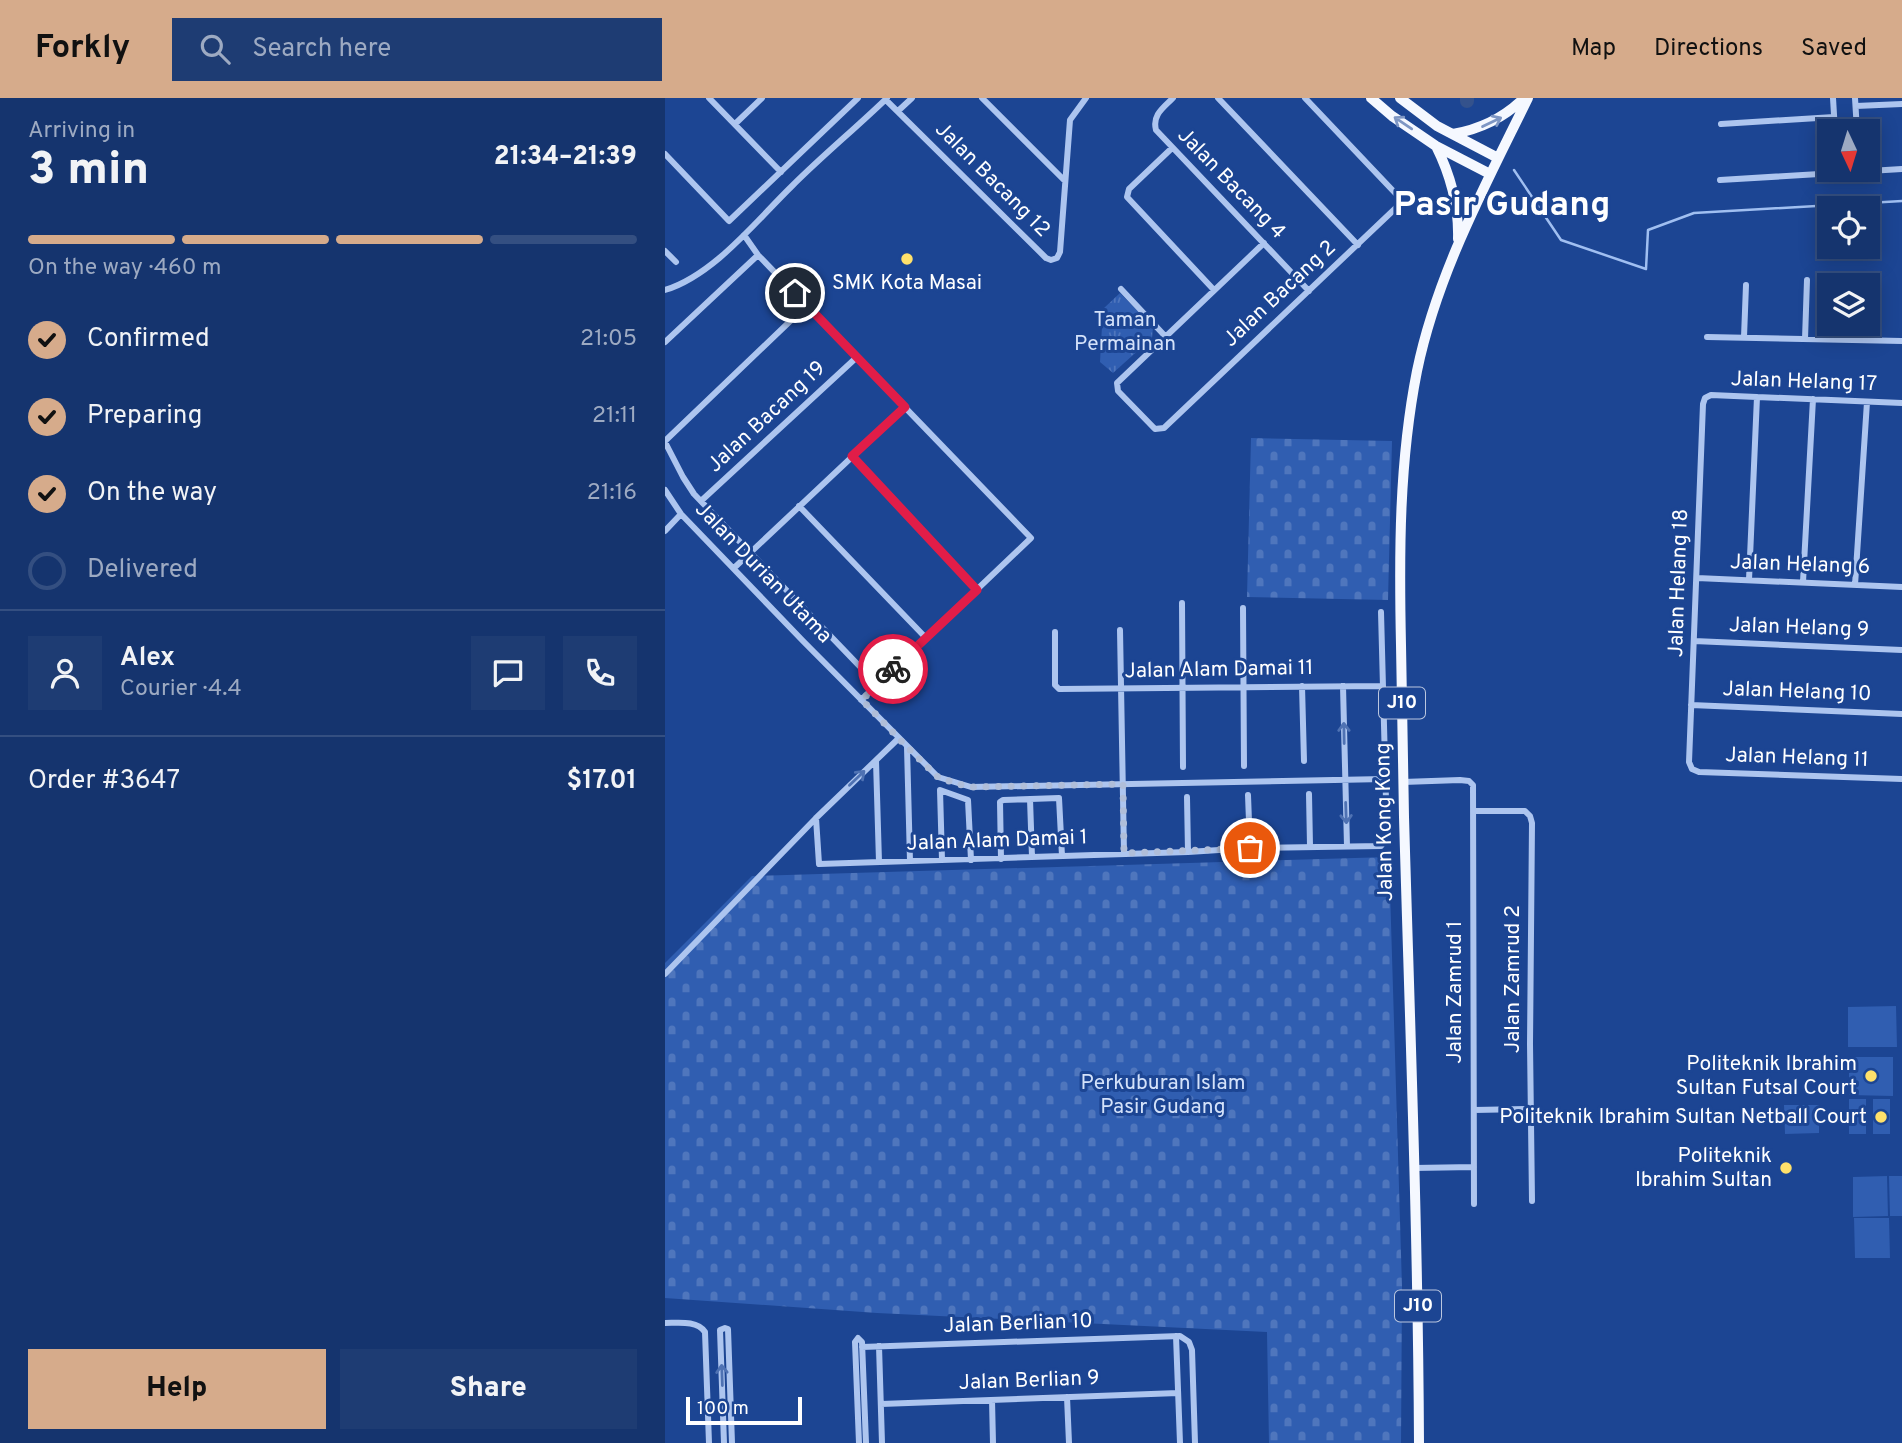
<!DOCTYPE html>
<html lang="en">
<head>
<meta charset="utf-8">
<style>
  :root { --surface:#15346e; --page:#1e3c73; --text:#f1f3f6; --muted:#9daac2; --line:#344f81; --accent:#d6ab8b }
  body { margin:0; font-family:Overpass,sans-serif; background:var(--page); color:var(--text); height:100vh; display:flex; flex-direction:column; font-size:26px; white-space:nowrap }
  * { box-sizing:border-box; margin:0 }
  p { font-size:23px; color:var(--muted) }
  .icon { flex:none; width:38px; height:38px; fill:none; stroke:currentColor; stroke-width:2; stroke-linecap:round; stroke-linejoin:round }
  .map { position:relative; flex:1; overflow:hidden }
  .sheet { display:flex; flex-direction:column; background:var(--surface); width:665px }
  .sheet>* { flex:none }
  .needle { width:46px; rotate:176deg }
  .tools { position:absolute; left:1152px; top:21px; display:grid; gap:14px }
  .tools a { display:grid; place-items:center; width:63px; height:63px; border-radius:0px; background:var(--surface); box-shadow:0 4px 18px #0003,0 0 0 2px var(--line); font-size:35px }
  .scale { position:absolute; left:21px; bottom:18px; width:116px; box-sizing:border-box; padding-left:7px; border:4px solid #fff; border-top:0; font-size:19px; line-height:24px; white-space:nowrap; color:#fff; -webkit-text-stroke:5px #1c4593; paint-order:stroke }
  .pin { position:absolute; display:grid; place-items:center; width:60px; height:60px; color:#fff; margin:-30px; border:4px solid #fff; border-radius:50%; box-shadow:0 2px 7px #0007 }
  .courier { position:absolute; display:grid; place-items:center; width:70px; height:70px; margin:-35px; border:5px solid #e11d48; border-radius:50%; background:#fff; color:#222; box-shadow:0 2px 9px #0007 }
  .overview em { font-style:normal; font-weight:800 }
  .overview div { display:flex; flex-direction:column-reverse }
  .overview { display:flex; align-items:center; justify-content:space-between; height:119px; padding:0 28px }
  h1 { font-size:46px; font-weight:800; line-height:52px }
  .bar { display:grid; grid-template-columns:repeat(4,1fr); gap:10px 7px; align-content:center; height:84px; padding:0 28px }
  .bar i { height:9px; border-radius:5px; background:var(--line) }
  .bar .on { background:var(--accent) }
  .bar p { grid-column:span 4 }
  .line { display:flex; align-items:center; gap:18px; padding:0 28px; border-top:2px solid var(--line) }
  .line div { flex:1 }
  .round { display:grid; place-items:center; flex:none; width:74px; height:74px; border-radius:0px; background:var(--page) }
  ol { padding:0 28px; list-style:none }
  li { display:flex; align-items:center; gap:21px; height:77px }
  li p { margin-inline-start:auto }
  li .icon { padding:7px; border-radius:50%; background:var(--accent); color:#111; stroke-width:4 }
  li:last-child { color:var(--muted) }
  li i { width:38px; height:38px; border:4px solid var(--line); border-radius:50% }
  .primary-button { display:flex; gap:14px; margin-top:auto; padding:14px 28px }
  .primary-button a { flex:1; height:80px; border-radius:0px; background:var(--accent); color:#111; font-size:28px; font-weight:800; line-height:80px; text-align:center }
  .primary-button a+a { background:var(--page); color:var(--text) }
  header { display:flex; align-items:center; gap:42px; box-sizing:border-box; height:98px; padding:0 35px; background:var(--accent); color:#111 }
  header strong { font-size:33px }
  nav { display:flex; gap:38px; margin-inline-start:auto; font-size:24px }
  .search { width:490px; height:63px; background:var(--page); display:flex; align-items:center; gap:18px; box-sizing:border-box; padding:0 24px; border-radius:0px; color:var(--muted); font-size:26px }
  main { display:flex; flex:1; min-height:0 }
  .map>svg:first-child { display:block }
  .grass { fill:url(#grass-tufts) }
  .cemetery { fill:url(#cemetery-stones) }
  .garden { fill:#305eb1 }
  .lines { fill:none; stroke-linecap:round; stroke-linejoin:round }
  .stream { stroke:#a0bff1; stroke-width:2.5 }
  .river { stroke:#34528c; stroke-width:14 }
  .street { stroke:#adc5ef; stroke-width:6 }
  .primary { stroke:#f5f8ff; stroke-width:10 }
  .oneway { stroke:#7e96c4 }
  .oneway2 { stroke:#4f72b3 }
  .done { stroke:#b0bed9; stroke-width:7; stroke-dasharray:0 12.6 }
  .route { stroke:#e11d48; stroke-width:9 }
  .poi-dot { fill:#ffe16b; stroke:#1c4593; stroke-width:2.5 }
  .labels { text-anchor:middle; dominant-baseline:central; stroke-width:6; stroke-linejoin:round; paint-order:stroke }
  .shield { fill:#1c4593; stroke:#bbc7df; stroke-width:2 }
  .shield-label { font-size:19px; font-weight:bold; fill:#fff }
  .street-label { font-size:21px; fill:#fff; stroke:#1c4593 }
  .poi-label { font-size:21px; fill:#fff; stroke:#1c4593; text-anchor:end }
  .park-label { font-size:21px; fill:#d4e2fa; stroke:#1c4593 }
  .town-label { font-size:35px; font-weight:bold; fill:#fff; stroke:#1c4593 }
</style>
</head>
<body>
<header>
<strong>Forkly</strong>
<div class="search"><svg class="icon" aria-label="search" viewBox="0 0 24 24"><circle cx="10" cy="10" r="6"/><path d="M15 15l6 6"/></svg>Search here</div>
<nav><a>Map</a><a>Directions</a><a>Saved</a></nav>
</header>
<main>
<section class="sheet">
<div class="overview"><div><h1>3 min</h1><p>Arriving in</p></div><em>21:34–21:39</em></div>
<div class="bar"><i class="on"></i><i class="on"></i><i class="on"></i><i></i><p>On the way · 460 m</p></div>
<ol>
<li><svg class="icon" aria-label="check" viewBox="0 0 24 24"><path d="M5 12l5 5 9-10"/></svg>Confirmed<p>21:05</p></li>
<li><svg class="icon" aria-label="check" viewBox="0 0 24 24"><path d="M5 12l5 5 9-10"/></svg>Preparing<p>21:11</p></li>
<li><svg class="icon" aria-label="check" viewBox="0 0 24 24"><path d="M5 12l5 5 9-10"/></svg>On the way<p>21:16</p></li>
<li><i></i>Delivered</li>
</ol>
<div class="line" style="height:126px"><a class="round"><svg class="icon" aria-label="person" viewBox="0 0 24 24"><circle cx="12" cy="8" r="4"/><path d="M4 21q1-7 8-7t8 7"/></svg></a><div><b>Alex</b><p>Courier · 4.4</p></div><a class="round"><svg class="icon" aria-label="chat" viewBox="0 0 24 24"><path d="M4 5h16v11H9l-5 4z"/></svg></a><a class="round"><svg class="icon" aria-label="phone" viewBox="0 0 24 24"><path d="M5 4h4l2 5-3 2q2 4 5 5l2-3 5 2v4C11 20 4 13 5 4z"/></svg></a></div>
<div class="line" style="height:91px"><div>Order #3647</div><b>$17.01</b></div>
<div class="primary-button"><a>Help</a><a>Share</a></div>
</section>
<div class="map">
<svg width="1237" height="1345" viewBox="0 0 1237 1345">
  <defs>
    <pattern id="grass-tufts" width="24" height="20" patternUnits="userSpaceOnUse" patternTransform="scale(1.75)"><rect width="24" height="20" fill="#305eb1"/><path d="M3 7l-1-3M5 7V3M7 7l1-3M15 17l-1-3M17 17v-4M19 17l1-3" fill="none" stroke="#4f76bd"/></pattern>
    <pattern id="cemetery-stones" width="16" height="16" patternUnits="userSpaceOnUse" patternTransform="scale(1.75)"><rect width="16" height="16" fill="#305eb1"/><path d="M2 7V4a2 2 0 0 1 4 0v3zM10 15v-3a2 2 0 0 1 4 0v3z" fill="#4f76bd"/></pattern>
  </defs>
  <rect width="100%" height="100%" fill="#1c4593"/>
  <path class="grass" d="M455,195l33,34 -1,11 -39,35 -13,-11 3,-53z"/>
  <path class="cemetery" d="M586,340l141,3 -4,159 -141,-3z
    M724,759l13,430 -1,156h-132l-2,-111 -390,-19 -212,-15v-335l87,-87z"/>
  <path class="garden" d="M1231,908l1,41h-49v-40z
    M1184,959h44v39l-44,-1z
    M1184,1001h17v35h-17z
    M1208,1001h17v35h-17z
    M1119,1007h35v28l-34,1z
    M1222,1078l1,40 -35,1v-40z
    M1224,1078h13v40h-12z
    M1189,1120h35l1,40h-35z"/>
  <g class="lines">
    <path class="stream" d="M849,72l47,70 85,29 2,-39 46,-17 208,-12"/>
    <path class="river" d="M802,0v3"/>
    <path class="street" d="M44,0l72,74
      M317,0l83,83
      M508,0c-10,10 -21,17 -17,32l153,161
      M553,0l140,147
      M1168,0l2,33
      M1190,0l2,33
      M221,2l160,158 5,2 6,-2 3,-6 10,-132 16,-22
      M1191,8l46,-2
      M233,13l14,-13
      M70,26l27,-26
      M1056,26l113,-7
      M507,50l-43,41 -2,8 87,93
      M0,56l64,67 129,-123
      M1055,82l182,-11
      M79,137l14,20 273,283 -170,162
      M599,145l-147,140 1,8 37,38 9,-1 236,-224 -2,-8 -93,-98
      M0,153l11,11
      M456,191l44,47
      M0,192c49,-15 91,-69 127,-104 31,-31 64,-58 95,-88
      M1202,210l2,-32
      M1042,239l195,4
      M1079,239l2,-52
      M1140,241l2,-59
      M1201,242l1,-16
      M0,244l93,-87
      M1237,305l-191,-8 -6,3 -2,6 -14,358 3,7 7,3 203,7
      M0,343l142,-136
      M0,344l18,35 11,17 173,180 12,9
      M187,358l125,134
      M0,392l16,24 122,127 135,136 33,10 414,-8
      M36,403l156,-144
      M134,408l127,132
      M0,433l16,-17
      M69,470l171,-161
      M1032,480l205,9
      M1084,482l8,-183
      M1138,484l10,-183
      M1190,487l12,-183
      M517,505l1,164
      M578,510l1,158
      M455,532l4,223
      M390,534v53l4,4 323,-3
      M1029,543l208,9
      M637,588l2,75
      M678,588l4,160
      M1026,607l211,9
      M242,649l3,114
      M211,663l3,101
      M738,684l57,-2 9,1 4,4 1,419
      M644,696l1,52
      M583,697l2,53
      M522,699l1,55
      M365,701l2,58
      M808,713h52l5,5 2,7 -2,221 2,157
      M151,720l3,46 369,-12 62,-4 131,-2 6,-8 -6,-226
      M336,761l-1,-57 3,-2 56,-2 3,58
      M277,762l-2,-70 28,10 3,60
      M0,876l151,-156 83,-80
      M809,1012l57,-1
      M749,1070l60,-1
      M0,1225c13,0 32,-3 40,9l4,111
      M511,1238l4,107
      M214,1248l3,97
      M197,1249l318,-11 9,6 3,8 3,93
      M402,1299l2,46
      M327,1302l1,43
      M216,1306l297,-11
      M59,1345l-4,-113 5,-2 3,1 4,114
      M194,1345l-4,-101 3,-4 4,4 4,101"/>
    <path class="primary" d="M706,0l21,18 44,30 54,28
      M735,0l37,28 61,32
      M788,36c28,-5 51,-16 71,-36
      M771,48c15,30 23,59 22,93
      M754,1345c-1,-209 -9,-417 -15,-626 -1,-57 -2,-114 -3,-172 -2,-92 -2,-183 16,-274 20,-97 68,-185 111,-273"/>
  </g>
  <defs><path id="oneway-shaft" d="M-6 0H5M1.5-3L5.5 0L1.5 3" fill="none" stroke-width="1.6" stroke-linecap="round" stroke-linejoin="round" transform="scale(1.75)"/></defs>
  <g class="oneway">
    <use href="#oneway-shaft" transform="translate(827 24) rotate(-26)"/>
    <use href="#oneway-shaft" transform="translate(738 25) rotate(-146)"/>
  </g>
  <g class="oneway2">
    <use href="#oneway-shaft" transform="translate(679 635) rotate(-91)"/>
    <use href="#oneway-shaft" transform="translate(192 680) rotate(-44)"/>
    <use href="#oneway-shaft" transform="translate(681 715) rotate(88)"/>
    <use href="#oneway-shaft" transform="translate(57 1277) rotate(-92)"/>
  </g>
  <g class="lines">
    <path class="done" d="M228,571l-31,31 45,47 31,30 19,7 14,3 152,-3 1,69 126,-5"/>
    <path class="route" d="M130,195l110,114 -53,49 125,134 -84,79"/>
  </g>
  <g class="poi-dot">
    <circle cx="242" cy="161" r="7"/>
    <circle cx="1206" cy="978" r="7"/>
    <circle cx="1216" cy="1019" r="7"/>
    <circle cx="1121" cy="1070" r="7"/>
  </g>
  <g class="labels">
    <g class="shield">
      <rect x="714" y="589.5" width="46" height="31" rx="5"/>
      <rect x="730" y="1192.5" width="46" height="31" rx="5"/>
    </g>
    <g class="shield-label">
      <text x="737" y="605">J10</text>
      <text x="753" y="1208">J10</text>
    </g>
    <g class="street-label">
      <text transform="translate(327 82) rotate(45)">Jalan Bacang 12</text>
      <text transform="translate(566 86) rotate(46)">Jalan Bacang 4</text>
      <text transform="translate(615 196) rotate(-43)">Jalan Bacang 2</text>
      <text transform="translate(1139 284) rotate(2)">Jalan Helang 17</text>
      <text transform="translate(102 319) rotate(-43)">Jalan Bacang 19</text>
      <text transform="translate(1135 467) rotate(2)">Jalan Helang 6</text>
      <text transform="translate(98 475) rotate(46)">Jalan Durian Utama</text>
      <text transform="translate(1014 485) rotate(-88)">Jalan Helang 18</text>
      <text transform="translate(1134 530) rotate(2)">Jalan Helang 9</text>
      <text transform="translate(554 572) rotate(-1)">Jalan Alam Damai 11</text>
      <text transform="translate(1132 594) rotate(2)">Jalan Helang 10</text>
      <text transform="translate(1132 660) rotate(2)">Jalan Helang 11</text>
      <text transform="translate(720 724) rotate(-91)">Jalan Kong Kong</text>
      <text transform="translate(332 743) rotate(-2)">Jalan Alam Damai 1</text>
      <text transform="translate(848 881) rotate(-90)">Jalan Zamrud 2</text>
      <text transform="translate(790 894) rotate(-90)">Jalan Zamrud 1</text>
      <text transform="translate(353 1226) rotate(-2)">Jalan Berlian 10</text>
      <text transform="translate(364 1283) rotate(-2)">Jalan Berlian 9</text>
    </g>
    <g class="poi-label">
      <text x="242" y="185" text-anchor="middle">SMK Kota Masai</text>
      <text x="1192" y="966">Politeknik Ibrahim<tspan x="1192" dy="24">Sultan Futsal Court</tspan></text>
      <text x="1202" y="1019">Politeknik Ibrahim Sultan Netball Court</text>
      <text x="1107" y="1058">Politeknik<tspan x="1107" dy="24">Ibrahim Sultan</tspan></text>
    </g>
    <g class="park-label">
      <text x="460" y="222">Taman<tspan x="460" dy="24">Permainan</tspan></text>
      <text x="498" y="985">Perkuburan Islam<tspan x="498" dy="24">Pasir Gudang</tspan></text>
    </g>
    <g class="town-label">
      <text x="837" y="108">Pasir Gudang</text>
    </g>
  </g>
</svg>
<div class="tools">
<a><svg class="needle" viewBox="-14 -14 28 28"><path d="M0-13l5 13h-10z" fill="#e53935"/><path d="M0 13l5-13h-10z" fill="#9daac2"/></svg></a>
<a><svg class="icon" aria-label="locate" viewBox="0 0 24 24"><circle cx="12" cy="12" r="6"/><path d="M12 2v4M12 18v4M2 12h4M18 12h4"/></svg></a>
<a><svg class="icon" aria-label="layers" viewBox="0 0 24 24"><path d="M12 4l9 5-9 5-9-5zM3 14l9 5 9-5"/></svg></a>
</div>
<div class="scale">100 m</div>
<div class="pin" style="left:585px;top:750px;background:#ea580c"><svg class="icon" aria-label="bag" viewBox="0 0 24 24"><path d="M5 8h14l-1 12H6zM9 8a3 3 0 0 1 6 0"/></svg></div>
<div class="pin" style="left:130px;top:195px;background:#1f2937"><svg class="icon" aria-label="home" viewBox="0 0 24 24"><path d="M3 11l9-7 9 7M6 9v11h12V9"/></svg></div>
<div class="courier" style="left:228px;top:571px"><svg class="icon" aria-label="bike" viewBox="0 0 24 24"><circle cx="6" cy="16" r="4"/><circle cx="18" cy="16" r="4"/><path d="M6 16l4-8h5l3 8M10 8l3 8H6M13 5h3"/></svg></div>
</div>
</main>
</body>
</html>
